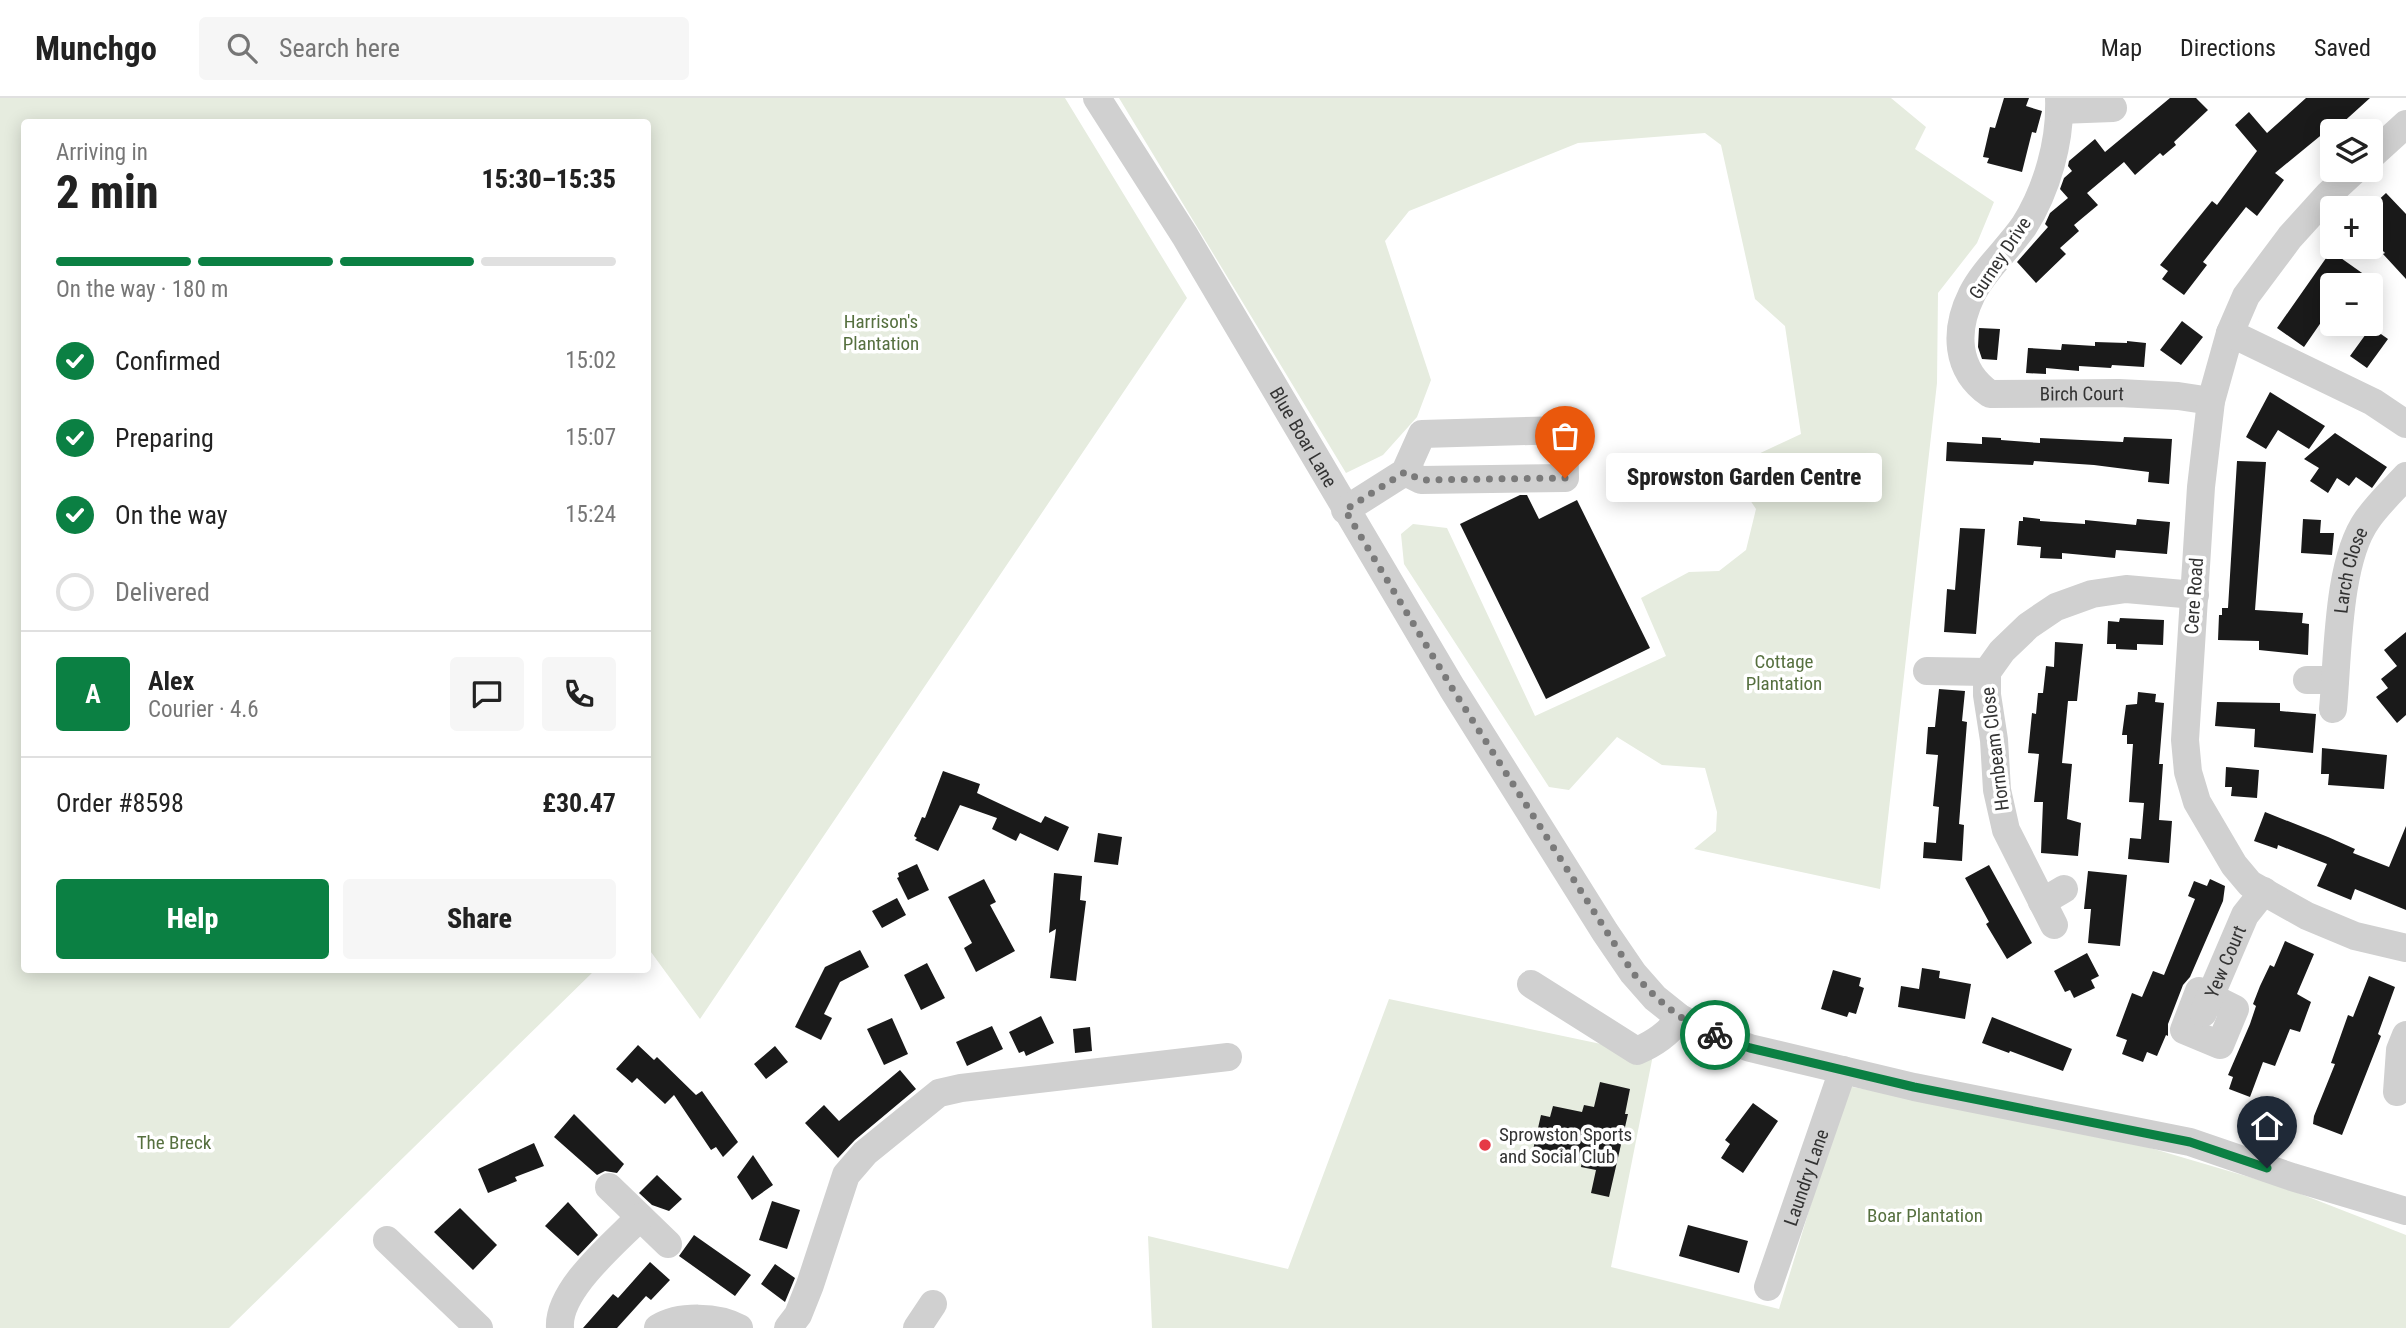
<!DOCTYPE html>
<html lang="en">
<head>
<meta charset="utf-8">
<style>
  :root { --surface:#fff; --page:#f6f6f6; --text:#222; --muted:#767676; --line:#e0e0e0; --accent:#0b8043 }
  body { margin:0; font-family:"Roboto Condensed",sans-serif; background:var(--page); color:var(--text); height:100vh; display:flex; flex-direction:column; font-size:26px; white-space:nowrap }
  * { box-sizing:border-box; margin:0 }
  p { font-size:23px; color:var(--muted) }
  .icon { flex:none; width:38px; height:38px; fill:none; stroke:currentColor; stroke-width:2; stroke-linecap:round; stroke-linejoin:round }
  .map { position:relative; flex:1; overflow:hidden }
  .sheet { position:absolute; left:21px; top:21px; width:630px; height:854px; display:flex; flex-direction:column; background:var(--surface); border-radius:7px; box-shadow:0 4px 18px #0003 }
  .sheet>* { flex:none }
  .controls { position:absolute; left:2320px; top:21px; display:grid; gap:14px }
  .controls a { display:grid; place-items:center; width:63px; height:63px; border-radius:7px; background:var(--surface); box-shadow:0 4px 18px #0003; font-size:35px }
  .pin { position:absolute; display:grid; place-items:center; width:60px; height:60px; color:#fff; margin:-72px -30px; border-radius:50% 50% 50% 0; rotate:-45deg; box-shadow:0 0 7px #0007 }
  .pin .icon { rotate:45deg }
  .courier { position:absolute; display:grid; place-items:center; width:70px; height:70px; margin:-35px; border:5px solid #0b8043; border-radius:50%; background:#fff; color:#222; box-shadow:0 2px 9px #0007 }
  .bubble { position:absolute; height:49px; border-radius:7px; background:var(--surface); box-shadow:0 4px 18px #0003; font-size:23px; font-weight:800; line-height:49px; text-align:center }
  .headline em { font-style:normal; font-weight:800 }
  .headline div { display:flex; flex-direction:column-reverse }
  .headline { display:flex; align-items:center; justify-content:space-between; height:119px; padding:0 35px }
  h1 { font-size:46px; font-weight:800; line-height:52px }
  .bar { display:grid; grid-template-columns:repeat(4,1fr); gap:10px 7px; align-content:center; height:84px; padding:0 35px }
  .bar i { height:9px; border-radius:5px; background:var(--line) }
  .bar .selected { background:var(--accent) }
  .bar p { grid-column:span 4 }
  .line { display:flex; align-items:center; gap:18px; padding:0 35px; border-top:2px solid var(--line) }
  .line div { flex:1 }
  .round { display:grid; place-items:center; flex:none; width:74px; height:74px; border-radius:7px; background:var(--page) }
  ol { padding:0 35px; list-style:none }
  li { display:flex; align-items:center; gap:21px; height:77px }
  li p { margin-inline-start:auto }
  li .icon { padding:7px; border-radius:50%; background:var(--accent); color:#fff; stroke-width:4 }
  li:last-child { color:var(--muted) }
  li i { width:38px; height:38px; border:4px solid var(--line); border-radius:50% }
  .primary-button { display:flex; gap:14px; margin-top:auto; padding:14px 35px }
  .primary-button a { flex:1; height:80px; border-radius:7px; background:var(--accent); color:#fff; font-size:28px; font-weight:800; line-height:80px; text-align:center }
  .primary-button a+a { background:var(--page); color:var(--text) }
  header { display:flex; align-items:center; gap:42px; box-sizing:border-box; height:98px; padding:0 35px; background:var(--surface); border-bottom:2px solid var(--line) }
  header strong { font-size:33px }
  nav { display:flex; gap:38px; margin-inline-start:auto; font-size:24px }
  .search { width:490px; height:63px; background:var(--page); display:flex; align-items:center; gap:18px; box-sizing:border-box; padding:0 24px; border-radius:7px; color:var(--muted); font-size:26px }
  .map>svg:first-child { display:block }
  .green { fill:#e6ecdf }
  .building { fill:#1a1a1a }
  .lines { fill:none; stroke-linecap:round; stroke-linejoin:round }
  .minor { stroke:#d0d0d0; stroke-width:28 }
  .done { stroke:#7a7a7a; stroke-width:7; stroke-dasharray:0 12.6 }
  .route { stroke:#0b8043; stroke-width:9 }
  .poi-dot { fill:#e63946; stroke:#fff; stroke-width:2.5 }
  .labels { text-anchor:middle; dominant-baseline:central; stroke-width:7; stroke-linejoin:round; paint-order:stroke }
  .street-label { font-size:19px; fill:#333; stroke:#fff }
  .park-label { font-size:19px; fill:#56703f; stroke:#fff }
  .poi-label { font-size:19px; fill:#333; stroke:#fff; text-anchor:start }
</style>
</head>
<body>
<header>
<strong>Munchgo</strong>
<div class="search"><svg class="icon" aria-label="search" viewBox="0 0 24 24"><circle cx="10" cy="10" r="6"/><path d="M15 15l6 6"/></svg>Search here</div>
<nav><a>Map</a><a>Directions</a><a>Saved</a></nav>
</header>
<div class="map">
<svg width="2406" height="1230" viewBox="0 0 2406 1230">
  <rect width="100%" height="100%" fill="#fff"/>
  <path class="green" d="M0,0h1065l122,200 -487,721 -52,-71v-826h-624v848h571l-366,358h-229z
    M1119,0h772l35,29 -11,22 79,53 -17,41 -39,50 -1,90 -57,506 -186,-40 22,-18 1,-19 -12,-44 -43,-3 -45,-28 -48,53 -20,-3 -145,-223 -3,-30 12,-10 34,4 88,188 131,-60 -25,-58 48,-26 30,-1 27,-21 10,-41 -18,-27 -3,-17 66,-31 -16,-108 -30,-27 -34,-154 -16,-12 -127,10 -169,68 -24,30 46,139 -14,37 -34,38 -37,18z
    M1389,901l264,56 -42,212 168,42 68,-223 239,43 197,58 123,48v93h-1254l-4,-92 140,33z"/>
  <path class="building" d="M2004,0h25l-3,8 16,5 -6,22 -4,-1 -10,40 -35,-9 2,-5 -6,-1 7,-30 5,1z
    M2170,0h26l12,12 -34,32 2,3 -13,11 -3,-3 -25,22 -11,-13 -37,31 11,12 -24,20 5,6 -19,17 6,6 -30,29 -19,-21 31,-35 -3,-3 5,-11 18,-15 -8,-9 4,-11 8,-7 -4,-5 1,-5 26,-22 10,13z
    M2306,0h64l-31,28 -3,-3 -61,50 9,7 -27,36 -11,-9 -43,55 4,3 -23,30 -22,-16 6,-8 -8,-6 52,-64 5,4 40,-54 -22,-26 14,-13 18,21z
    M2386,95l20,21v65l-23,-25 2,-1 -8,-8 3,-3 -9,-10v-25z
    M2331,153l48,34h-46v20l-29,42 -27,-19z
    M2182,223l21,16 -22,28 -21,-15z
    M2371,229l17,12 -21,29 -17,-12z
    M1979,230l21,1 -3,31 -15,-1 -4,-12z
    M2127,243l19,2 -2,24 -32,-2 -1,3 -32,-2v5l-33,-3v6l-20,-1 2,-25 33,2 1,-6 33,2v-4l32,1z
    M2270,294l55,34 -16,23 -31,-19 -12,19 -20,-12z
    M2335,335l52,34 -15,21 -16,-11 -7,9 -12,-8 -9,15 -18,-12 9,-13 -15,-9z
    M1982,339l19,1v2l39,3v-5l83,4 1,-5 48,2 -3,45 -21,-2 1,-10 -55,-7 -60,-4 -1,4 -87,-4 1,-19 35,2z
    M2237,363l29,1 -11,148 48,3 -1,10 7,1 -1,31 -49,-5v-9l-41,-1 1,-25h3v-7h6z
    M1520,397h7l12,24 38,-19 73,148 -104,51 -86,-175z
    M2023,419l17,2v2l45,3v-4l51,5 1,-6 33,3 -3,32 -51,-4 -1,8 -53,-5v6l-22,-1 1,-11 -24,-2 2,-24h4z
    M2303,421l18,1 -1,13h14l-2,22 -31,-2z
    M1960,430l25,1 -9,105 -32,-2 3,-43 8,1z
    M2120,520l44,2 -1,25 -26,-1v6l-21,-1v-5h-9l1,-23 11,1z
    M2406,534v83l-9,8 -21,-26 12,-9 -7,-9 16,-13 -13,-16z
    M2055,544l28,2 -6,57h-9l-6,62 10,1 -5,55 14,4 -3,33 -37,-3 2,-51h-9l5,-48 -11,-1 4,-40 4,1 2,-21h5l3,-27 8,1z
    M1939,591l26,2 -3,30 5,1 -8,102 5,1 -2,36 -39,-3 1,-16 12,1 3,-36 -6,-1 5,-51 -12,-1 2,-27h7z
    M2138,594l18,2 -1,8 9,1 -5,61h4l-4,56 13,1 -3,42 -41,-4 2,-21 11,1 3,-36 -15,-1 4,-58h-6v-9h-5l4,-30 11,-1z
    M2217,604l63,1v8l36,3 -3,39 -59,-6 1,-18 -40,-3z
    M2322,650l65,7 -3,34 -56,-4 1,-11h-8z
    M2226,669l33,3 -2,28 -26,-2 1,-9h-7z
    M943,673l37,13 -3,9 64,30 4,-7 24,11 -11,24 -38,-18 -4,8 -24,-12 5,-11 -37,-13 -22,46 -23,-11 2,-2 -3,-2 8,-19 3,1z
    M2265,714l63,25 27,12 -2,4 36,14 17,-41v84l-51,-21 -4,11 -34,-14 10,-22 -49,-19 -1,4 -23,-8z
    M1098,735l24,4 -4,28 -24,-3z
    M917,766l12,26 -21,10 -11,-22 2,-1 -1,-4z
    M1989,767l43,78 -25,16 -21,-35 3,-2 -24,-44z
    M2088,773l39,4 -7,71 -32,-3 3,-34h-7z
    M1054,775l28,3 -2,24 6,1 -10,80 -26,-3 6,-49 -7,4z
    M984,781l12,23 -6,3 25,46 -39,21 -12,-24 8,-5 -24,-46z
    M2210,781l15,7 -2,15 -33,76 -7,8 -15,39v12l-2,-1 -9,21 -10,-4 -4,10 -21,-8 5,-14 -11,-4 16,-43 10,4 11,-26 11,4 31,-76 -7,-3 6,-15 13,5z
    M897,800l9,17 -24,13 -10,-17z
    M2285,843l29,13 -17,40 14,8 -11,30 -10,-3 -15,37 -12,-4 -13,35 -21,-8 4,-12 -5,-2 22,-51 6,-18 -3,-2 7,-18 10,-21 4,2z
    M860,852l9,17 -29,15 -16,32 8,4 -11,22 -26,-13 30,-60z
    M2087,855l12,23 -8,4 4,8 -21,10 -4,-8 -5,2 -11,-21z
    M927,865l18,35 -24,12 -17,-35z
    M1922,870l18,3 -1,7 32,6 -6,35 -67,-12 3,-21 18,3z
    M1833,872l28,8 -2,8 5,2 -8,26 -7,-2 -2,5 -26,-8z
    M2369,878l26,11 -17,47 3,2 -39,99 -29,-11 1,-8 21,-52 -4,-1 17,-48 5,2z
    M1041,918l13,27 -28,13 -2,-5 -5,2 -10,-21z
    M1992,919l80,32 -9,22 -53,-20 -1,2 -27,-10z
    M892,920l16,36 -24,11 -17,-36z
    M992,928l11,23 -36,17 -11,-24z
    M1090,929l2,24 -17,2 -2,-24z
    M638,947l16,15 3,-3 39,38 6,-4 36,51 -15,15 -7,-10 -5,3 -37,-55 -9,9 -28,-26 -5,5 -16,-14z
    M775,948l13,16 -22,17 -12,-15z
    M900,972l16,19 -61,51 -17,18 -33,-35 19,-18 15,16z
    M1600,984l30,7 -5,25h3l-19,83 -18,-4 5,-23 -15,-3 1,-6 -49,-11 8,-35 9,2 3,-11 29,6 2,-7 10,2z
    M1753,1005l25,18 -35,52 -22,-15 9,-14 -5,-4z
    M574,1016l50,50 -7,9 -12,-2 -8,4 -43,-38z
    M534,1045l10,23 -29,11 2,4 -29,12 -10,-24z
    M753,1057l20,30 -21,15 -15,-23z
    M657,1077l25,24 -13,12 -17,-6 -13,-12z
    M772,1103l28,9 -13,39 -28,-9z
    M568,1104l30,33 -20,21 -33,-30z
    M460,1110l37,37 -24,25 -39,-38z
    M1688,1127l60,16 -9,32 -60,-17z
    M694,1137l57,40 -16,21 -56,-40z
    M650,1164l20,18 -19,20 -5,-4 -29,32h-34l30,-34 5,4z
    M775,1166l20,14 -10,24 -24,-18z"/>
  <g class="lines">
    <g class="minor">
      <path id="s1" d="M1097,0l88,138 267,452 153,244 28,41 22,25 25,20 28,14 42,16 164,39 276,55 102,35 114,34"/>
      <path id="s2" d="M2059,0c2,42 -12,92 -35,128 -15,22 -40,44 -52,68 -18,36 -17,76 18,100l129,-1 59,3 33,5"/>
      <path d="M2059,12l54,-2"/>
      <path d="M2371,58l35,-32"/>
      <path d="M2355,72l-26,24 -39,43 -44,59 -16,37 -19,68 -10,86 -16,253 3,32 9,30 37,63 16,19 57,32 48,20 51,12"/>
      <path d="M2230,235l143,69 33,22"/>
      <path d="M1345,412l60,-38 17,-38 142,-4 1,48 -144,2 -16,-8"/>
      <path d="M1927,573l60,1"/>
      <path d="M2307,582h28"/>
      <path id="s3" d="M2333,611c5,-52 4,-147 34,-189 11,-16 26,-30 39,-44"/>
      <path d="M2042,804l22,-13"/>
      <path d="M2054,827l-48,-95 -9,-40 -3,-50 -7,-45v-23l15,-21 26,-25 28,-19 36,-13 34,-5 69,6"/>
      <path d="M1531,886l106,67c18,-8 31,-17 43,-33"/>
      <path d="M2199,893l36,18 -15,36 -36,-15z"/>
      <path id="s4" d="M2203,915l42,-98 19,-24"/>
      <path d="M2397,994l3,-42 6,-15"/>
      <path d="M609,1089l59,57"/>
      <path d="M387,1142l92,88"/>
      <path id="s5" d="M1768,1189l75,-217"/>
      <path d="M560,1230c-3,-38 55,-85 80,-111"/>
      <path d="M658,1230c21,-13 60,-12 81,0"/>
      <path d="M788,1230l10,-13 12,-30 36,-110 19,-22 74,-60 22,-5 267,-31"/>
      <path d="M917,1230l16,-24"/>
    </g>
  </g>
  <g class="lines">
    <path class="done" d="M1565,380l-144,2 -16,-8 -60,38 107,178 181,285c24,27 48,49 82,62"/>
    <path class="route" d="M1715,937l35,13 164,39 276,55 77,26"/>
  </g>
  <circle class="poi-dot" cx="1485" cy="1047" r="7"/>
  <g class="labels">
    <g class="street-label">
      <text transform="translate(2000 160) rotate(-56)">Gurney Drive</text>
      <text stroke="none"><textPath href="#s2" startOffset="424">Birch Court</textPath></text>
      <text stroke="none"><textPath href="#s1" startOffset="397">Blue Boar Lane</textPath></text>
      <text stroke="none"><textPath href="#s3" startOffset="140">Larch Close</textPath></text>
      <text transform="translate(2194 498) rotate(-86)">Cere Road</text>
      <text transform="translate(1995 651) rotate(-97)">Hornbeam Close</text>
      <text stroke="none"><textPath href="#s4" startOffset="56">Yew Court</textPath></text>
      <text stroke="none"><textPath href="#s5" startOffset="116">Laundry Lane</textPath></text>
    </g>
    <g class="park-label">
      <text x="881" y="223">Harrison's<tspan x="881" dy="22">Plantation</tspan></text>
      <text x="1784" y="563">Cottage<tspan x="1784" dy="22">Plantation</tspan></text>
      <text x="174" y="1044">The Breck</text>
      <text x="1925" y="1117">Boar Plantation</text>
    </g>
    <g class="poi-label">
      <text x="1499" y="1036">Sprowston Sports<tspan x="1499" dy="22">and Social Club</tspan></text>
    </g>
  </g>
</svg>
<div class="controls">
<a><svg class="icon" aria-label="layers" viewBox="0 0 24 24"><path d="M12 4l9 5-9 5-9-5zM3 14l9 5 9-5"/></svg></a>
<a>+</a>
<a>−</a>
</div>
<div class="pin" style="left:1565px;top:380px;background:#ea580c"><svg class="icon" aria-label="bag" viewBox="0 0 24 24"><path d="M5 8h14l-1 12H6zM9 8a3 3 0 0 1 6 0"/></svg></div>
<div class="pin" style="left:2267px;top:1070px;background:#1f2937"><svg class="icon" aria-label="home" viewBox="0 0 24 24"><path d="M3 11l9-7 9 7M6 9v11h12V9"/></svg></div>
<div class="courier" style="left:1715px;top:937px"><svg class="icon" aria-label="bike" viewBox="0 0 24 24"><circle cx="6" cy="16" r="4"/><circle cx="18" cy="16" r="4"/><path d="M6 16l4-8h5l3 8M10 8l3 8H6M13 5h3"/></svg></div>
<div class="bubble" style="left:1606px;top:355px;width:276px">Sprowston Garden Centre</div>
<section class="sheet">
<div class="headline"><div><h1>2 min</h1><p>Arriving in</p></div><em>15:30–15:35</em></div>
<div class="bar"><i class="selected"></i><i class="selected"></i><i class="selected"></i><i></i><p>On the way · 180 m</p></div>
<ol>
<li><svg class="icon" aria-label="check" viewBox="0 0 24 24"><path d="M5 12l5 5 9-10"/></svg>Confirmed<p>15:02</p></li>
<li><svg class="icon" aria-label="check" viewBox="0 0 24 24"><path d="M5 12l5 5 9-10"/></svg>Preparing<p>15:07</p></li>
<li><svg class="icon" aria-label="check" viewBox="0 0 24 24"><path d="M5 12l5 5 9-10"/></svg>On the way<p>15:24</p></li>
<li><i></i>Delivered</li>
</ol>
<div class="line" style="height:126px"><b class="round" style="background:var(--accent);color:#fff">A</b><div><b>Alex</b><p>Courier · 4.6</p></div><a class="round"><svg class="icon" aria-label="chat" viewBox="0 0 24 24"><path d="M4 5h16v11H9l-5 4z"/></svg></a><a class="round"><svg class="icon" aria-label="phone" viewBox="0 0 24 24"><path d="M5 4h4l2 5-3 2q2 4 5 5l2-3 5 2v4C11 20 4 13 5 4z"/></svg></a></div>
<div class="line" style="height:91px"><div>Order #8598</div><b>£30.47</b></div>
<div class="primary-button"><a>Help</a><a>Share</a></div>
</section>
</div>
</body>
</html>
